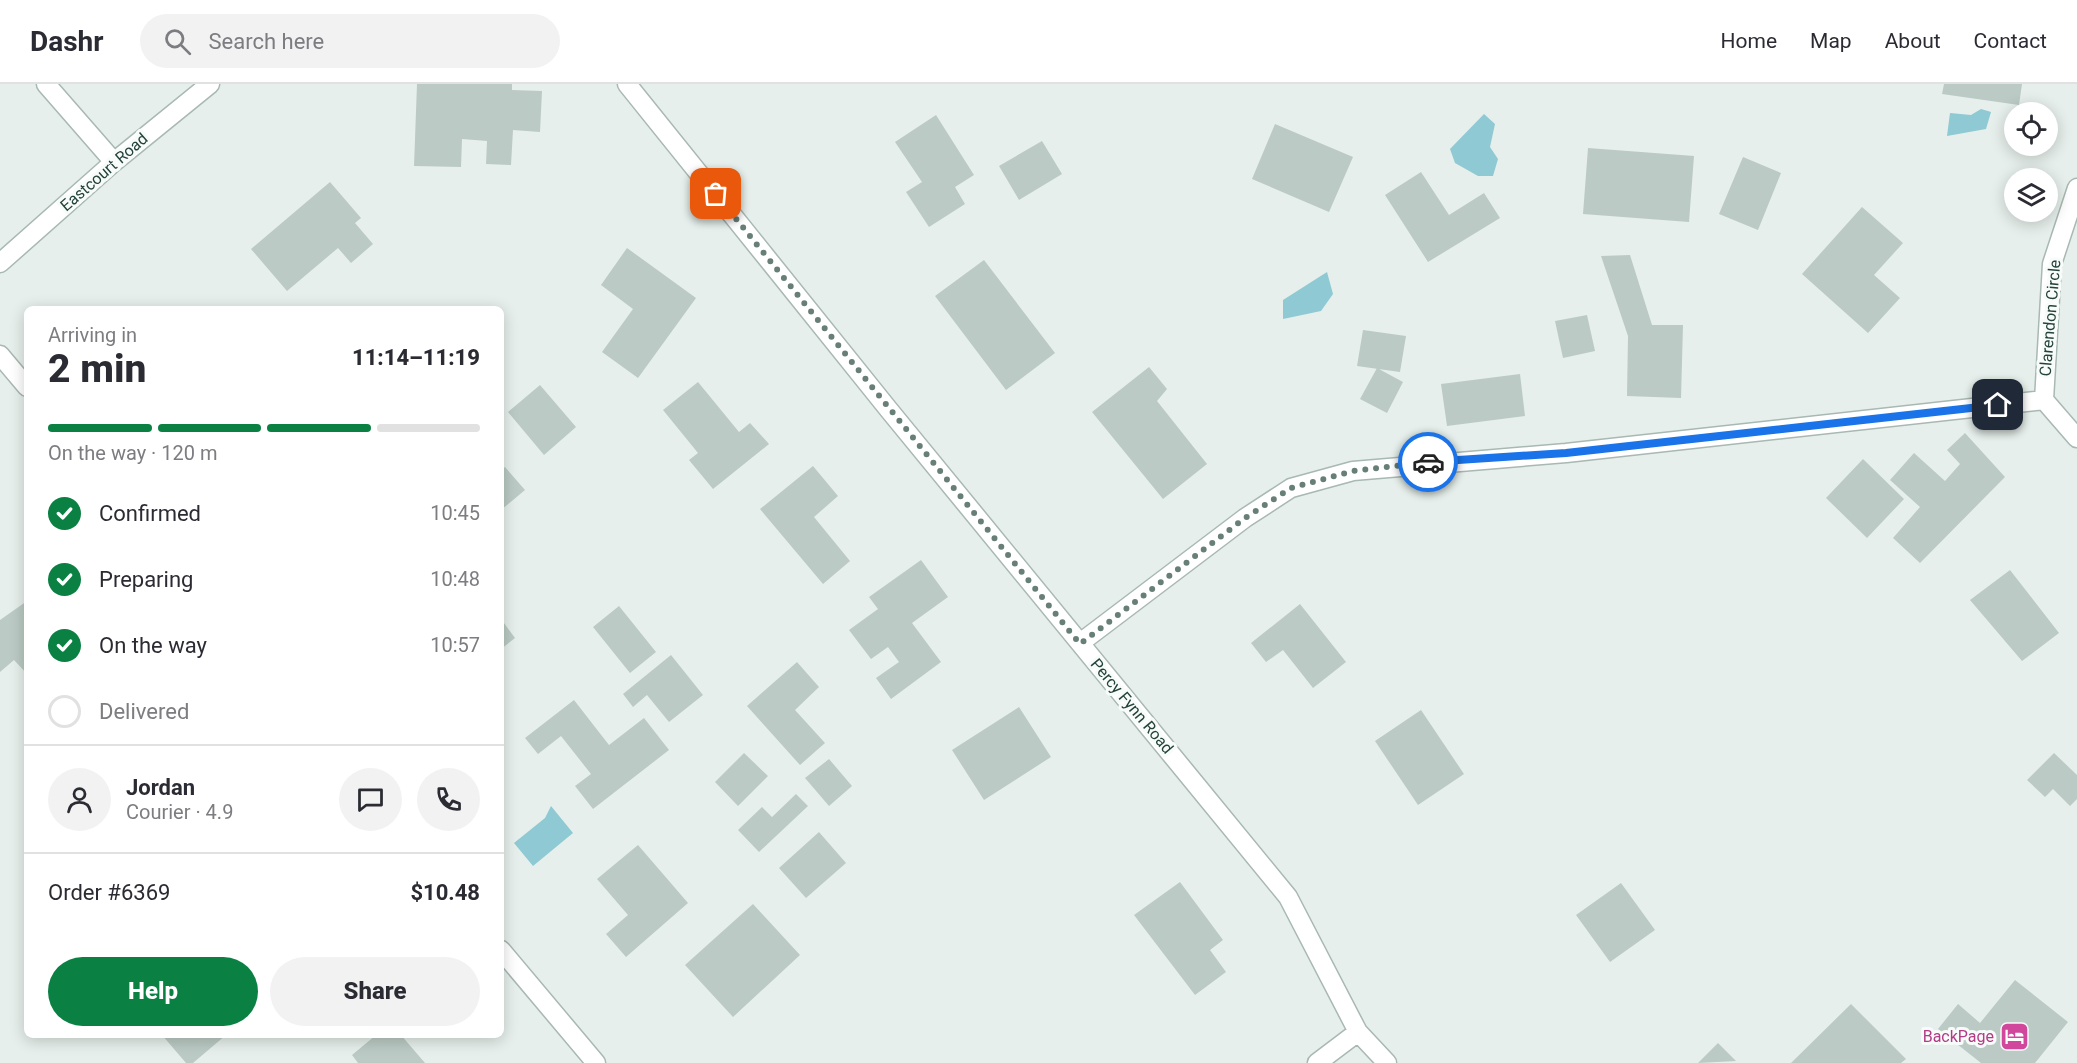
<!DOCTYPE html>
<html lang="en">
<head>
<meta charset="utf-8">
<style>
  :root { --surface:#fff; --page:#f2f2f3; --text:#2b2b33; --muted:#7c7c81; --line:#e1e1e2; --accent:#0b8043 }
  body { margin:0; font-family:Roboto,sans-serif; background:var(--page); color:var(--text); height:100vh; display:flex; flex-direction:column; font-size:22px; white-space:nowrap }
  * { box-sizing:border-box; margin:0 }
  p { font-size:20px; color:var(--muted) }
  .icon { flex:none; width:33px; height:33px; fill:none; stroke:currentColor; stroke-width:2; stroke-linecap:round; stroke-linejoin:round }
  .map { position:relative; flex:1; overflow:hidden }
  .drawer { position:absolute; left:24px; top:222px; width:480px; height:732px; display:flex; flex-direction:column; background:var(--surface); border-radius:9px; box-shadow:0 3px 15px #0003 }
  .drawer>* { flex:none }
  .fabs { position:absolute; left:2004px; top:18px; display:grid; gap:12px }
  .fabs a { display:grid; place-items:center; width:54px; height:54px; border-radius:50%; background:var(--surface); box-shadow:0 3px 15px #0003; font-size:30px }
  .pin { position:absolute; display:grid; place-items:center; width:51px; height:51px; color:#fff; margin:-26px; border-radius:12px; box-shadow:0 3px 9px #0006 }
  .courier { position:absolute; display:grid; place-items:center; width:60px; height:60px; margin:-30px; border:4px solid #1a73e8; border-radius:50%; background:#fff; color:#222; box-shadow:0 2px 8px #0007 }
  .overview em { font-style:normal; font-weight:800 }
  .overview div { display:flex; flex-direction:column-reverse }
  .overview { display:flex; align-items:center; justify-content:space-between; height:102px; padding:0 24px }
  h1 { font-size:39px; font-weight:800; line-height:45px }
  .bar { display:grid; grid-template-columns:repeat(4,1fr); gap:9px 6px; align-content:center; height:72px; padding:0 24px }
  .bar i { height:8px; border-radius:4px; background:var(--line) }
  .bar .selected { background:var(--accent) }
  .bar p { grid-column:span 4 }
  .line { display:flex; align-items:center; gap:15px; padding:0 24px; border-top:2px solid var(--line) }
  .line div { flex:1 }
  .round { display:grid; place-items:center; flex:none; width:63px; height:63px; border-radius:32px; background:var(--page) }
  ol { padding:0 24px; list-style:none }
  li { display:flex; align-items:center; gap:18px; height:66px }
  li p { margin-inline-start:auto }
  li .icon { padding:6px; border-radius:50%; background:var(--accent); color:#fff; stroke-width:4 }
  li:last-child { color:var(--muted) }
  li i { width:33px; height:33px; border:3px solid var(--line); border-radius:50% }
  .primary-button { display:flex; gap:12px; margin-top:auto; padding:12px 24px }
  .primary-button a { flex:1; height:69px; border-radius:36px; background:var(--accent); color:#fff; font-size:24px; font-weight:800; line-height:69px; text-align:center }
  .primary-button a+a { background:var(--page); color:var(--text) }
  header { display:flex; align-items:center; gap:36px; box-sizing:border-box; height:84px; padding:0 30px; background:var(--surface); border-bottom:2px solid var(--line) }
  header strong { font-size:28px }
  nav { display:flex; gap:33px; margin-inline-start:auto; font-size:21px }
  .search { width:420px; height:54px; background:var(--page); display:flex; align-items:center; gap:15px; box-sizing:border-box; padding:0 21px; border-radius:33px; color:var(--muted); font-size:22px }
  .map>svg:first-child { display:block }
  .water { fill:#8ec9d4 }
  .building { fill:#bbcac4 }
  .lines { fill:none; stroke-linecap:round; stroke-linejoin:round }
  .minor-casing { stroke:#a8b8b2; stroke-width:21 }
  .minor { stroke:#fff; stroke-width:18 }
  .done { stroke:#687f78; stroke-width:6; stroke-dasharray:0 10.8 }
  .route { stroke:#1a73e8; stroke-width:8 }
  .labels { text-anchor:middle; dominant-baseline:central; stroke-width:6; stroke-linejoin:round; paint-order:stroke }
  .street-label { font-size:16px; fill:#24423a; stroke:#f7fbf9 }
  .hotel-label { font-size:16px; fill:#b23c85; stroke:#f7fbf9; text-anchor:end }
</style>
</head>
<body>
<header>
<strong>Dashr</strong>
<div class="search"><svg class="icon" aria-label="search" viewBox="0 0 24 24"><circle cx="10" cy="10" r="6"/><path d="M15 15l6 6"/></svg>Search here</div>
<nav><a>Home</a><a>Map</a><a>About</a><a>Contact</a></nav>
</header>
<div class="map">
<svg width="2077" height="979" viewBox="0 0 2077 979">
  <rect width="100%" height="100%" fill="#e6efeb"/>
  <path class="water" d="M1981,25l10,3 -5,17 -39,7 3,-23 21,2z
    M1484,30l11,10 -5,23 8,12 -5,17h-15l-23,-13 -5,-14z
    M1327,188l6,22 -12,17 -38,8v-19z
    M551,722l22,27 -40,33 -19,-23 31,-25z"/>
  <path class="building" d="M417,0h95v6l30,1 -2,41 -27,-2 -2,35 -25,-1 1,-23 -25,-2 -1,28 -47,-1z
    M1944,0h78l-3,21 -77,-11z
    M936,31l38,60 -19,12 10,17 -36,23 -23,-35 16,-10 -27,-40z
    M1275,40l78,33 -24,55 -77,-33z
    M1042,57l20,33 -43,26 -20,-34z
    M1588,64l106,8 -5,66 -106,-8z
    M1743,73l38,16 -23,57 -39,-16z
    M1421,88l28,43 35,-22 16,25 -72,44 -43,-67z
    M330,98l31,36 -6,5 18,21 -22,19 -13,-15 -51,43 -36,-42z
    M1862,123l41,36 -29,32 26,23 -32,35 -66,-59z
    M627,164l69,50 -58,80 -36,-26 31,-43 -32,-24z
    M1630,171l22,70h31l-2,73 -54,-2 1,-60 -27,-80z
    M984,176l71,93 -49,37 -71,-94z
    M1587,231l8,36 -32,7 -8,-37z
    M1363,246l43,6 -6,36 -43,-6z
    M1149,283l18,22 -10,12 50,63 -44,35 -71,-87z
    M1377,284l26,14 -16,31 -27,-14z
    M1520,290l5,42 -78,10 -6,-42z
    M698,298l41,50 11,-9 19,21 -56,45 -24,-29 9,-7 -35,-43z
    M540,301l36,42 -32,28 -36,-43z
    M1965,349l40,44 -85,86 -27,-25 27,-31 -30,-27 24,-27 31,28 15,-17 -13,-14z
    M1863,375l41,40 -37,39 -41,-40z
    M813,382l25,30 -24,21 36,44 -27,23 -63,-75z
    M505,383l20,23 -24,20v-40z
    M921,476l27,37 -36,26 29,39 -50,37 -15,-21 23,-16 -11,-15 -17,12 -22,-29 29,-21 -9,-12z
    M2010,486l49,63 -37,28 -52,-61z
    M27,517v73l-13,-14 -14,12v-52z
    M1300,520l46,58 -33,26 -30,-38 -17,12 -15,-19z
    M619,522l37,46 -26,21 -37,-46z
    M501,535l14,19 -14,11z
    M671,571l32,40 -34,27 -22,-27 -14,12 -10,-13z
    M797,578l22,25 -24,23 30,33 -25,22 -53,-59z
    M574,616l35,45 35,-27 25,32 -76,59 -18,-23 16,-12 -30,-38 -23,18 -13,-16z
    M1019,623l32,50 -67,43 -32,-50z
    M1421,626l43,64 -46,31 -43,-64z
    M744,669l24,23 -30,30 -23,-24z
    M2054,669l23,22v24l-7,7 -17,-17 -8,8 -18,-17z
    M829,675l23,27 -23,20 -24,-28z
    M796,710l12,12 -49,46 -21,-22 24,-23 10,10z
    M819,748l27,31 -40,35 -27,-30z
    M638,761l50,58 -62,54 -20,-23 22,-19 -31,-36z
    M1180,798l43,58 -13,10 16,22 -31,23 -61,-80z
    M1621,799l34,47 -45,32 -34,-47z
    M753,820l47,51 -67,62 -48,-52z
    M2015,896l53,42 -33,41h-54l-43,-34 20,-25 22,19z
    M1851,920l55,55 -5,4h-110z
    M162,951h64l-33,28h-7z
    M376,951h25l24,28h-67l-6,-8z
    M1718,959l18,18 -38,2z"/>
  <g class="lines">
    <defs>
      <path id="minor" d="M46,0l68,78
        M627,0l262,326 399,487 70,135 29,31
        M2077,104l-25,76 -8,136 33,38
        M0,179l114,-101 96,-78
        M0,271l27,32
        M1080,559l165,-125 46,-30 62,-17 213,-18 478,-53
        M501,866l95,113
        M1317,979l41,-31"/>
    </defs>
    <use href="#minor" class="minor-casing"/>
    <use href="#minor" class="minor"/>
  </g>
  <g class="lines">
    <path class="done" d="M716,110l364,450 165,-126 46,-30 62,-17 75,-9"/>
    <path class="route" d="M1428,378l138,-9 432,-48"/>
  </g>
  <defs>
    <symbol id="hotel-square" viewBox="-11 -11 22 22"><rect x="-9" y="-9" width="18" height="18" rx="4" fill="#d1479c" stroke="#f7fbf9"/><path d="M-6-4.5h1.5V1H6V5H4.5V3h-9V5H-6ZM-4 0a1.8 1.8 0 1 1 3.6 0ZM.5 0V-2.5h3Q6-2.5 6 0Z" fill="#fff"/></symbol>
  </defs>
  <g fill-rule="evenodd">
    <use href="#hotel-square" x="1998" y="936" width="33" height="33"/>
  </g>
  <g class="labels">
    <g class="street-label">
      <text transform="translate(104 88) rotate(-41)">Eastcourt Road</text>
      <text transform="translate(2050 234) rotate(-85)">Clarendon Circle</text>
      <text transform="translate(1132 622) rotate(50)">Percy Fynn Road</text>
    </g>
    <g class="hotel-label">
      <text x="1994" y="952">BackPage</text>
    </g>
  </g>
</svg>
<div class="fabs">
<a><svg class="icon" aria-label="locate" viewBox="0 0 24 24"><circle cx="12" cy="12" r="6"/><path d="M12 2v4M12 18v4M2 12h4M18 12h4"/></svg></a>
<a><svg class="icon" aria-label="layers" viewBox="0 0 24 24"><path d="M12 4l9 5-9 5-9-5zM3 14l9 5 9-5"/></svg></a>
</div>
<div class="pin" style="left:716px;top:110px;background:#ea580c"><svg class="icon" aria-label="bag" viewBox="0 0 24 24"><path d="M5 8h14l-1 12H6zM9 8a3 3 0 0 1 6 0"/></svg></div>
<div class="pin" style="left:1998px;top:321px;background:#1f2937"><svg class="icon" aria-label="home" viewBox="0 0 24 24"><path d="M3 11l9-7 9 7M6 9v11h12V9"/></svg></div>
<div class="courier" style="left:1428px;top:378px"><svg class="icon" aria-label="car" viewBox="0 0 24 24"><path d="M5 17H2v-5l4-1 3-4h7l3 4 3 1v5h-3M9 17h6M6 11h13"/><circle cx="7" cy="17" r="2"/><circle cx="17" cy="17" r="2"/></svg></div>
<section class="drawer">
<div class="overview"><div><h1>2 min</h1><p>Arriving in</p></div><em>11:14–11:19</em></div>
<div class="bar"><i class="selected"></i><i class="selected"></i><i class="selected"></i><i></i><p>On the way · 120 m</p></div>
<ol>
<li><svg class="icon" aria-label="check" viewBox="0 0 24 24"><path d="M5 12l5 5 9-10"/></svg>Confirmed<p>10:45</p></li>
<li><svg class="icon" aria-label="check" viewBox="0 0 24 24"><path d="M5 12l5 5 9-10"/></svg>Preparing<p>10:48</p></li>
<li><svg class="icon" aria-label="check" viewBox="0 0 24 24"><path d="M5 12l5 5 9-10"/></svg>On the way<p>10:57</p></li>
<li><i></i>Delivered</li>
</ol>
<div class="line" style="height:108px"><a class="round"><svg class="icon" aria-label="person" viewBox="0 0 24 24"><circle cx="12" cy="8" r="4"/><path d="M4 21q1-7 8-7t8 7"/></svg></a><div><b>Jordan</b><p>Courier · 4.9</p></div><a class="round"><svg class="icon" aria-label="chat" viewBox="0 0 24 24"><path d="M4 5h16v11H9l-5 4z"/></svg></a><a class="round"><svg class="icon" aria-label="phone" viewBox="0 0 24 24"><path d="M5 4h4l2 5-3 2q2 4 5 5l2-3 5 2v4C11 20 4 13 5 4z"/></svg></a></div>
<div class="line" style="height:78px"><div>Order #6369</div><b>$10.48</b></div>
<div class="primary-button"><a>Help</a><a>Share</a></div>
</section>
</div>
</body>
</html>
